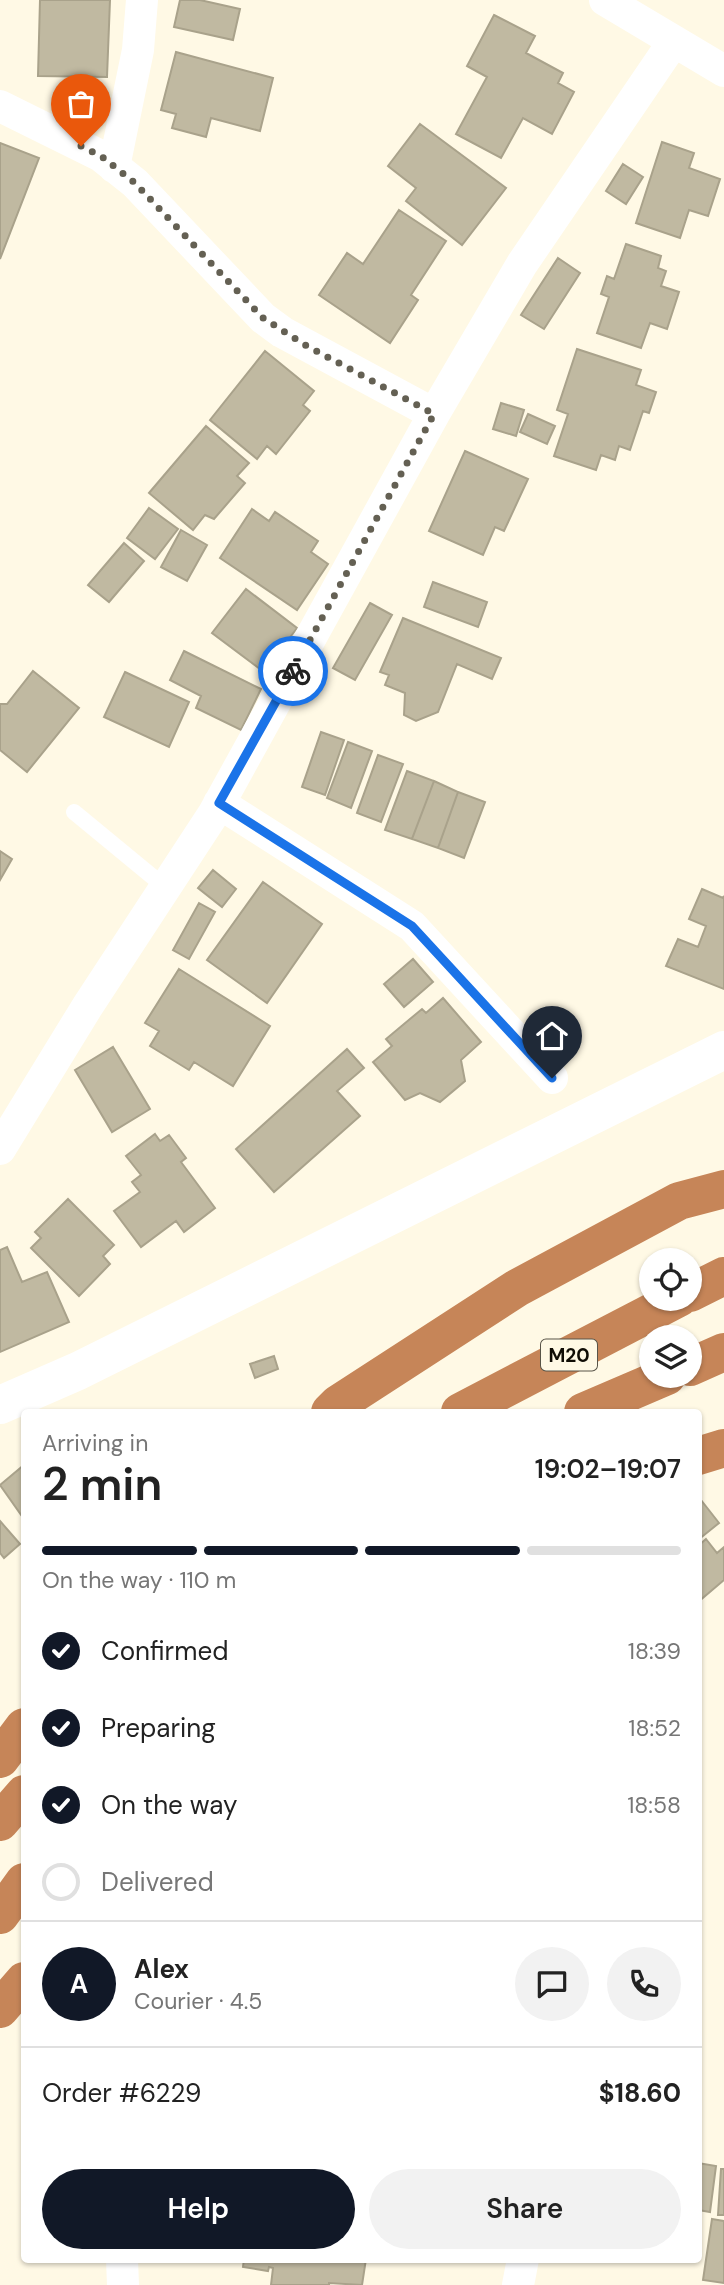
<!DOCTYPE html>
<html lang="en">
<head>
<meta charset="utf-8">
<style>
  :root { --surface:#fff; --page:#f2f2f2; --text:#222; --muted:#767676; --line:#e0e0e0; --accent:#111827 }
  body { margin:0; font-family:"DM Sans",sans-serif; background:var(--page); color:var(--text); height:100vh; display:flex; flex-direction:column; font-size:26px; white-space:nowrap }
  * { box-sizing:border-box; margin:0 }
  p { font-size:23px; color:var(--muted) }
  .icon { flex:none; width:38px; height:38px; fill:none; stroke:currentColor; stroke-width:2; stroke-linecap:round; stroke-linejoin:round }
  .map { position:relative; flex:1; overflow:hidden }
  .sheet { position:absolute; left:21px; top:1409px; width:681px; height:854px; display:flex; flex-direction:column; background:var(--surface); border-radius:7px; box-shadow:0 2px 5px #0004 }
  .sheet>* { flex:none }
  .controls { position:absolute; left:639px; top:1248px; display:grid; gap:14px }
  .controls a { display:grid; place-items:center; width:63px; height:63px; border-radius:50%; background:var(--surface); box-shadow:0 2px 5px #0004; font-size:35px }
  .pin { position:absolute; display:grid; place-items:center; width:60px; height:60px; color:#fff; margin:-72px -30px; border-radius:50% 50% 50% 0; rotate:-45deg; box-shadow:0 0 7px #0007 }
  .pin .icon { rotate:45deg }
  .courier { position:absolute; display:grid; place-items:center; width:70px; height:70px; margin:-35px; border:5px solid #1a73e8; border-radius:50%; background:#fff; color:#222; box-shadow:0 2px 9px #0007 }
  .summary em { font-style:normal; font-weight:600 }
  .summary div { display:flex; flex-direction:column-reverse }
  .summary { display:flex; align-items:center; justify-content:space-between; height:119px; padding:0 21px }
  h1 { font-size:46px; font-weight:600; line-height:52px }
  .bar { display:grid; grid-template-columns:repeat(4,1fr); gap:10px 7px; align-content:center; height:84px; padding:0 21px }
  .bar i { height:9px; border-radius:5px; background:var(--line) }
  .bar .selected { background:var(--accent) }
  .bar p { grid-column:span 4 }
  .line { display:flex; align-items:center; gap:18px; padding:0 21px; border-top:2px solid var(--line) }
  .line div { flex:1 }
  .round { display:grid; place-items:center; flex:none; width:74px; height:74px; border-radius:37px; background:var(--page) }
  ol { padding:0 21px; list-style:none }
  li { display:flex; align-items:center; gap:21px; height:77px }
  li p { margin-inline-start:auto }
  li .icon { padding:7px; border-radius:50%; background:var(--accent); color:#fff; stroke-width:4 }
  li:last-child { color:var(--muted) }
  li i { width:38px; height:38px; border:4px solid var(--line); border-radius:50% }
  .button { display:flex; gap:14px; margin-top:auto; padding:14px 21px }
  .button a { flex:1; height:80px; border-radius:42px; background:var(--accent); color:#fff; font-size:28px; font-weight:600; line-height:80px; text-align:center }
  .button a+a { background:var(--page); color:var(--text) }
  .map>svg:first-child { display:block }
  .building { fill:#c0b9a1; stroke:#a9a28b; stroke-width:2 }
  .lines { fill:none; stroke-linecap:round; stroke-linejoin:round }
  .service { stroke:#fff; stroke-width:16 }
  .minor { stroke:#fff; stroke-width:32 }
  .tertiary { stroke:#fff; stroke-width:38 }
  .motorway { stroke:#c68558; stroke-width:38 }
  .done { stroke:#646053; stroke-width:7; stroke-dasharray:0 12.6 }
  .route { stroke:#1a73e8; stroke-width:9 }
  .labels { text-anchor:middle; dominant-baseline:central; stroke-width:5; stroke-linejoin:round; paint-order:stroke }
  .shield { fill:#fff9e5; stroke:#585448; stroke-width:2 }
  .shield-label { font-size:19px; font-weight:bold; fill:#100d05 }
</style>
</head>
<body>
<div class="map">
<svg width="724" height="2285" viewBox="0 0 724 2285">
  <rect width="100%" height="100%" fill="#fff9e5"/>
  <path class="building" d="M40,0h70l-3,77 -69,-1z
    M180,0h20l40,9 -7,31 -59,-13z
    M494,15l41,21 -9,17 37,20 -5,10 16,9 -22,42 -29,-16 -22,40 -45,-24 31,-57 -20,-11z
    M176,52l97,26 -13,53 -49,-13 -5,19 -34,-9 4,-14 -15,-4z
    M420,124l86,64 -44,57 -56,-44 10,-13 -28,-22z
    M662,142l32,11 -5,15 31,11 -12,37 -19,-6 -9,28 -44,-15z
    M0,143l39,15 -39,101z
    M623,164l20,13 -17,27 -20,-13z
    M399,210l47,31 -35,54 7,5 -28,43 -71,-48 28,-42 16,11z
    M626,244l35,12 -3,12 8,3 -5,15 18,6 -12,37 -17,-6 -9,25 -44,-15 12,-36 -8,-3 6,-18 7,3z
    M558,258l22,15 -36,56 -23,-14z
    M577,349l64,21 -5,15 20,7 -7,21 -6,-2 -13,39 -11,-4 -4,14 -14,-5 -5,15 -42,-14 14,-42 -11,-4z
    M265,351l49,40 -11,14 7,6 -34,43 -9,-8 -10,13 -47,-39z
    M501,403l23,7 -8,26 -23,-7z
    M528,414l27,12 -8,18 -27,-12z
    M206,426l43,37 -12,13 8,7 -31,36 -9,-4 -12,15 -44,-37z
    M465,451l63,28 -24,52 -9,-4 -12,28 -54,-24z
    M149,508l29,21 -23,30 -28,-21z
    M252,509l17,12 6,-9 43,29 -7,11 17,12 -31,46 -77,-52z
    M181,530l26,15 -20,36 -26,-14z
    M124,543l20,18 -35,41 -21,-17z
    M433,582l54,20 -9,25 -54,-20z
    M246,589l51,39 -33,44 -52,-39z
    M370,603l22,12 -37,65 -22,-12z
    M403,618l98,40 -9,21 -35,-15 -19,48 -22,9 -12,-6 1,-22 -20,-8 4,-10 -9,-3z
    M184,651l77,38 -20,41 -45,-22 5,-12 -31,-16z
    M33,671l46,37 -52,64 -27,-22v-46h7z
    M125,672l64,30 -20,45 -65,-30z
    M321,732l23,8 -19,55 -23,-8z
    M348,742l24,9 -21,57 -24,-10z
    M378,755l25,9 -22,58 -24,-9z
    M407,771l27,10 -22,58 -27,-9z
    M434,781l24,11 -20,56 -26,-9z
    M458,792l27,10 -21,56 -26,-10z
    M0,851l12,8 -12,21z
    M213,870l23,19 -14,18 -24,-19z
    M263,882l59,42 -55,79 -60,-43z
    M702,889l21,9 1,-2v93l-58,-23 12,-27 20,8 8,-21 -17,-7z
    M199,903l16,9 -26,47 -16,-9z
    M413,959l20,23 -29,25 -20,-23z
    M179,969l91,57 -37,60 -39,-24 -5,8 -39,-24 9,-15 -14,-8z
    M443,998l38,44 -20,18 4,21 -25,21 -20,-9 -15,7 -32,-38 19,-16 -6,-7 36,-30 4,4z
    M113,1047l37,62 -38,23 -37,-62z
    M347,1049l17,19 -27,23 23,25 -86,76 -38,-43z
    M155,1134l5,7 9,-6 17,23 -5,4 34,46 -31,24 -8,-11 -35,26 -27,-36 26,-19 -8,-10 9,-7 -15,-19z
    M68,1199l46,46 -11,11 7,8 -31,32 -48,-48 10,-10 -6,-6z
    M7,1247l15,35 25,-10 22,50 -69,30v-102z
    M274,1356l4,13 -23,9 -5,-14z
    M24,1465v54l-24,-34z
    M701,1500l18,23 -21,17v-38z
    M0,1521l20,23 -16,14 -4,-5z
    M706,1539l11,14 7,-6v33l-26,22v-56z
    M698,2163l18,3 -6,46 -12,-2z
    M721,2169h3v46h-6z
    M712,2219l12,2v62l-21,-3z
    M244,2259h122l-4,26 -33,-2v2h-58l2,-17 -4,-1 -1,4 -25,-4z"/>
  <g class="lines">
    <path class="service" d="M74,812l91,75"/>
    <path class="minor" d="M605,0l119,71
      M0,106l101,50 34,27 128,135 19,14 152,82
      M114,167l24,-117 4,-50
      M219,803l193,123 140,152
      M0,1149l87,-142 127,-194 220,-399 88,-150 152,-223
      M122,2259l1,26
      M518,2285l5,-26"/>
    <path class="tertiary" d="M0,1405l78,-34 646,-321"/>
    <path class="motorway" d="M690,1293l34,-17
      M690,1367l34,-15
      M330,1412l8,-8 179,-116 162,-87 45,-12
      M460,1412l219,-114
      M583,1412l84,-36
      M698,1456l26,-8
      M0,1759l24,-32
      M0,1822l24,-28
      M0,1915l24,-33
      M0,2009l24,-28"/>
  </g>
  <g class="lines">
    <path class="done" d="M81,146l20,10 34,27 128,135 44,28 127,68 -141,257"/>
    <path class="route" d="M293,671l-74,132 193,123 140,152"/>
  </g>
  <g class="labels">
    <rect class="shield" x="541" y="1339.5" width="56" height="31" rx="5"/>
    <g class="shield-label">
      <text x="569" y="1355">M20</text>
    </g>
  </g>
</svg>
<div class="controls">
<a><svg class="icon" aria-label="locate" viewBox="0 0 24 24"><circle cx="12" cy="12" r="6"/><path d="M12 2v4M12 18v4M2 12h4M18 12h4"/></svg></a>
<a><svg class="icon" aria-label="layers" viewBox="0 0 24 24"><path d="M12 4l9 5-9 5-9-5zM3 14l9 5 9-5"/></svg></a>
</div>
<div class="pin" style="left:81px;top:146px;background:#ea580c"><svg class="icon" aria-label="bag" viewBox="0 0 24 24"><path d="M5 8h14l-1 12H6zM9 8a3 3 0 0 1 6 0"/></svg></div>
<div class="pin" style="left:552px;top:1078px;background:#1f2937"><svg class="icon" aria-label="home" viewBox="0 0 24 24"><path d="M3 11l9-7 9 7M6 9v11h12V9"/></svg></div>
<div class="courier" style="left:293px;top:671px"><svg class="icon" aria-label="bike" viewBox="0 0 24 24"><circle cx="6" cy="16" r="4"/><circle cx="18" cy="16" r="4"/><path d="M6 16l4-8h5l3 8M10 8l3 8H6M13 5h3"/></svg></div>
<section class="sheet">
<div class="summary"><div><h1>2 min</h1><p>Arriving in</p></div><em>19:02–19:07</em></div>
<div class="bar"><i class="selected"></i><i class="selected"></i><i class="selected"></i><i></i><p>On the way · 110 m</p></div>
<ol>
<li><svg class="icon" aria-label="check" viewBox="0 0 24 24"><path d="M5 12l5 5 9-10"/></svg>Confirmed<p>18:39</p></li>
<li><svg class="icon" aria-label="check" viewBox="0 0 24 24"><path d="M5 12l5 5 9-10"/></svg>Preparing<p>18:52</p></li>
<li><svg class="icon" aria-label="check" viewBox="0 0 24 24"><path d="M5 12l5 5 9-10"/></svg>On the way<p>18:58</p></li>
<li><i></i>Delivered</li>
</ol>
<div class="line" style="height:126px"><b class="round" style="background:var(--accent);color:#fff">A</b><div><b>Alex</b><p>Courier · 4.5</p></div><a class="round"><svg class="icon" aria-label="chat" viewBox="0 0 24 24"><path d="M4 5h16v11H9l-5 4z"/></svg></a><a class="round"><svg class="icon" aria-label="phone" viewBox="0 0 24 24"><path d="M5 4h4l2 5-3 2q2 4 5 5l2-3 5 2v4C11 20 4 13 5 4z"/></svg></a></div>
<div class="line" style="height:91px"><div>Order #6229</div><b>$18.60</b></div>
<div class="button"><a>Help</a><a>Share</a></div>
</section>
</div>
</body>
</html>
